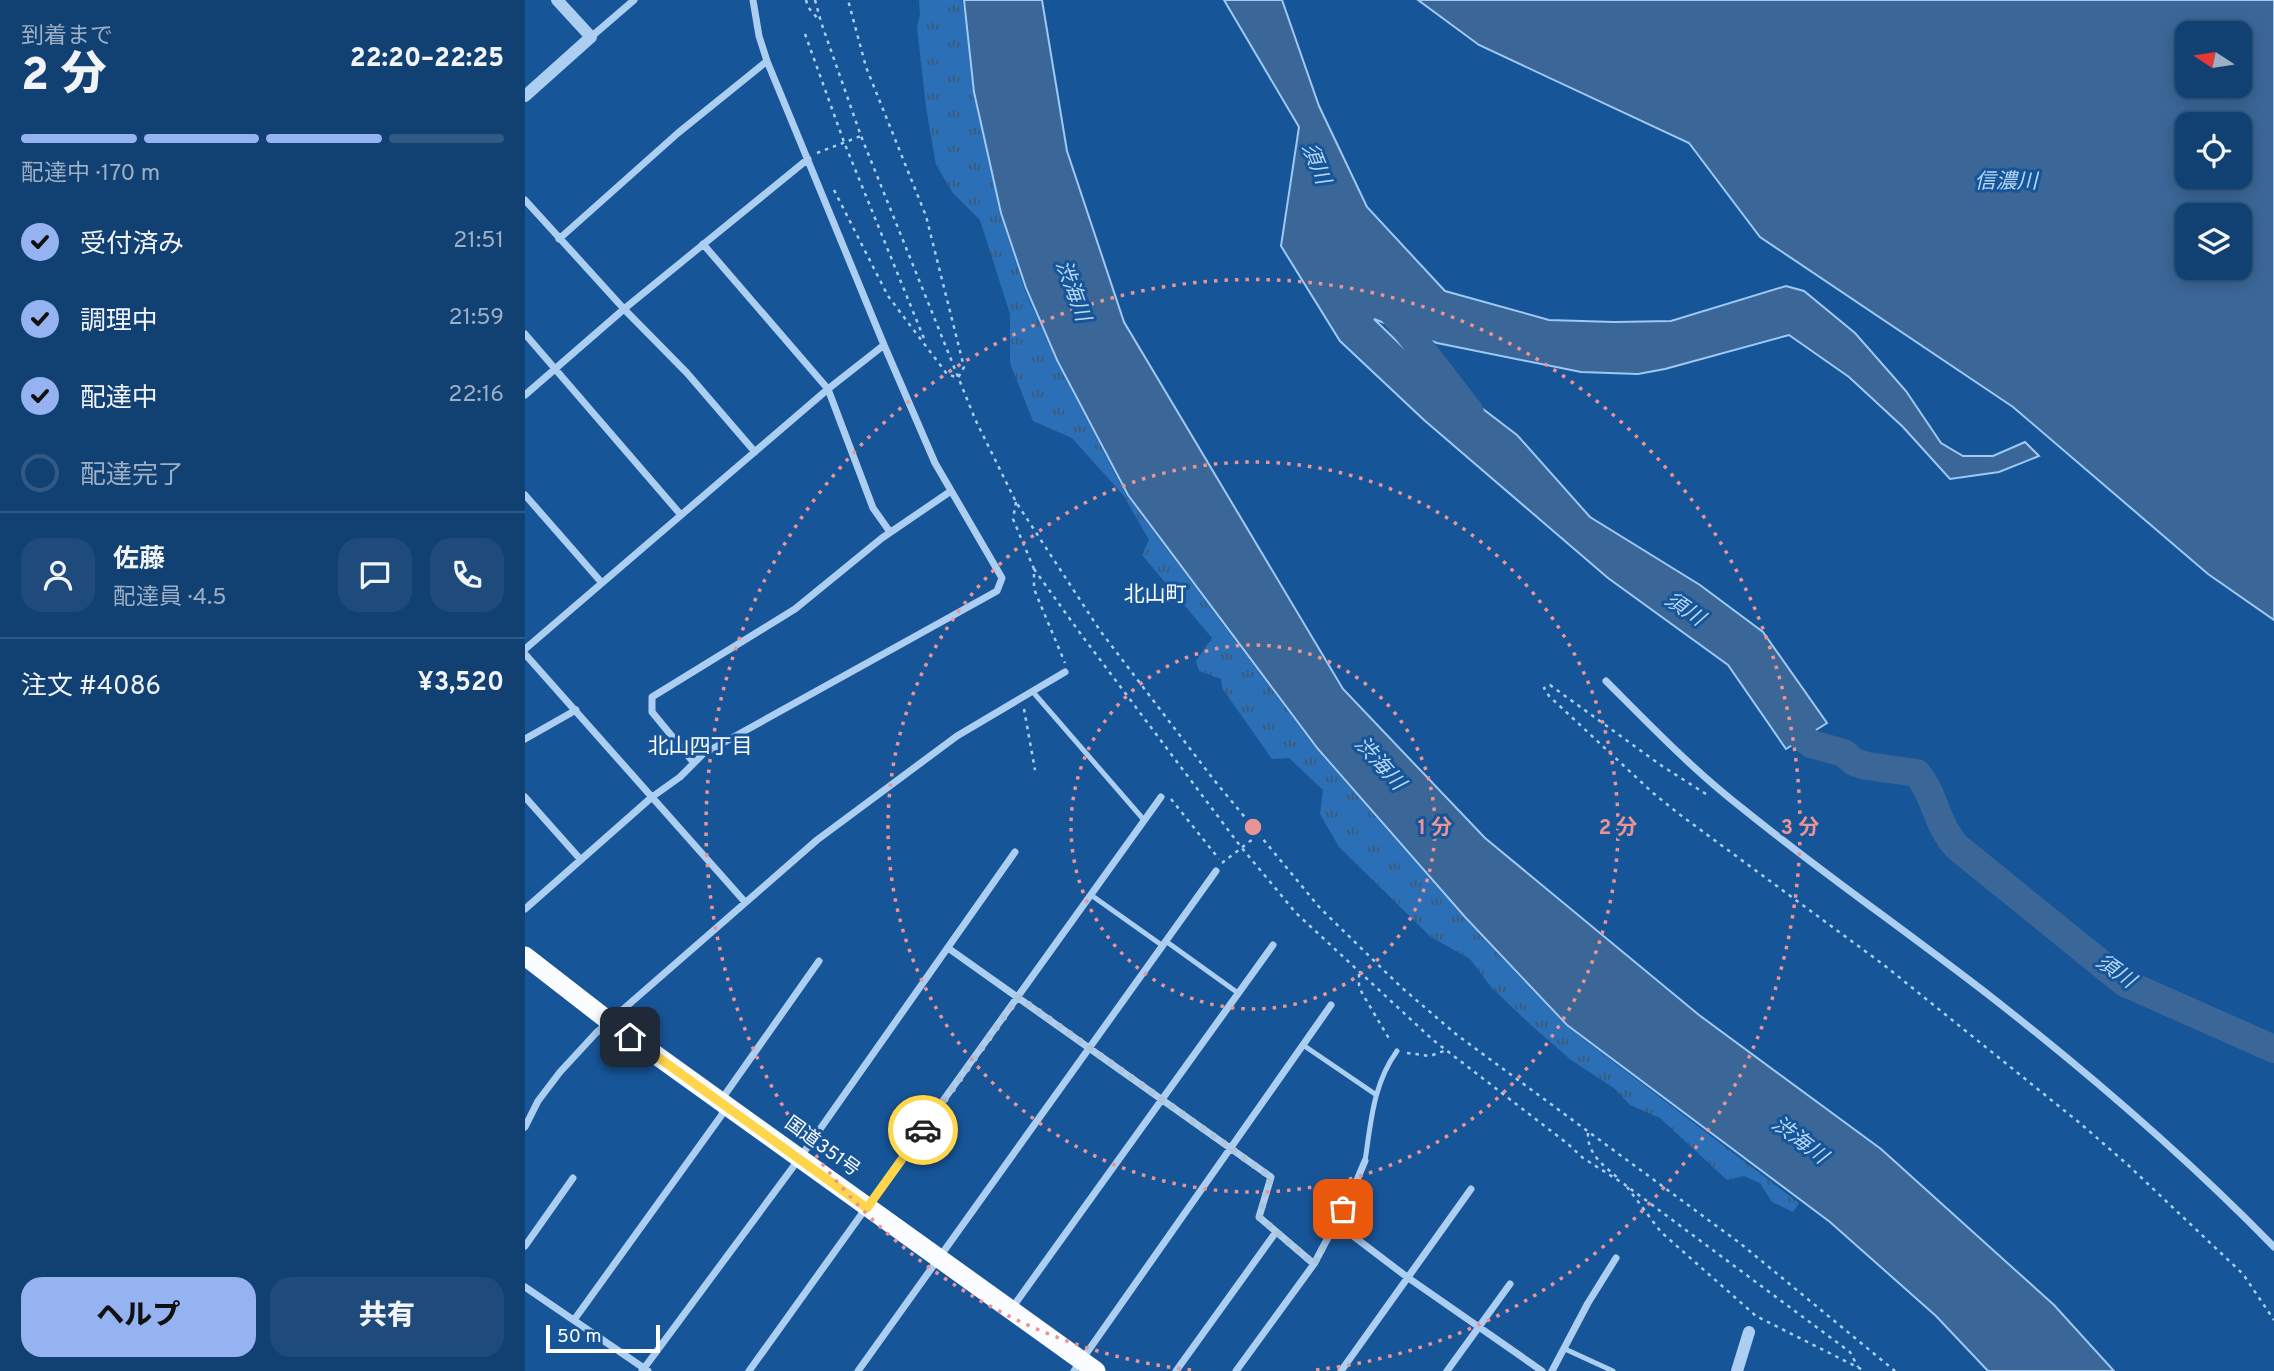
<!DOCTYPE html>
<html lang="ja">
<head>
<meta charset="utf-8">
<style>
  :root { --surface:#114073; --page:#1e4b7b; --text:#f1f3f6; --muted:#9cafc4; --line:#305985; --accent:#95b2f1 }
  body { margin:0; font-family:Overpass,"Noto Sans JP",sans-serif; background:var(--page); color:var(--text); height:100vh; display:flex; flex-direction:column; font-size:26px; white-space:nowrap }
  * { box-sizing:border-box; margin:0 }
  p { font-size:23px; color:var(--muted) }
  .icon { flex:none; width:38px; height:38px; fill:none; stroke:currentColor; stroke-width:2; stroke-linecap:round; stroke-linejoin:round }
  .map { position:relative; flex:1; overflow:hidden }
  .side { display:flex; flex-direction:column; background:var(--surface); width:525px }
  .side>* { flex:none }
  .needle { width:46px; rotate:282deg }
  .buttons { position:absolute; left:1650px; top:21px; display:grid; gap:14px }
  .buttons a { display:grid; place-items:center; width:77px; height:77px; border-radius:14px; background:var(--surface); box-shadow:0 4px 18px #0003,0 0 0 2px var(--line); font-size:35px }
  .scale { position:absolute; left:21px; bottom:18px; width:114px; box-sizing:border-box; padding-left:7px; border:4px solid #fff; border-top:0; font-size:19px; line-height:24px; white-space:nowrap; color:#fff; -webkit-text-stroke:5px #175599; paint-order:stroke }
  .pin { position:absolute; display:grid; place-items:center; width:60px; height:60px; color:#fff; margin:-30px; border-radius:14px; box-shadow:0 4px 10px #0006 }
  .courier { position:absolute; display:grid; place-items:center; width:70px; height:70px; margin:-35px; border:5px solid #ffd54a; border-radius:50%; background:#fff; color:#222; box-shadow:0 2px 9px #0007 }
  .overview em { font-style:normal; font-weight:800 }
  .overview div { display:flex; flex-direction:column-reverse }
  .overview { display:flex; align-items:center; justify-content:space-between; height:119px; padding:0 21px }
  h1 { font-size:46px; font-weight:800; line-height:52px }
  .bar { display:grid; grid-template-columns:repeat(4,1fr); gap:10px 7px; align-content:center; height:84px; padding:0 21px }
  .bar i { height:9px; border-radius:5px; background:var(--line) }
  .bar .selected { background:var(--accent) }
  .bar p { grid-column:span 4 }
  .line { display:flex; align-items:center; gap:18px; padding:0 21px; border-top:2px solid var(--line) }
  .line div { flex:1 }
  .round { display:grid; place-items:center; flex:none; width:74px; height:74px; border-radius:21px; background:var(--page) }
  ol { padding:0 21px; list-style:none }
  li { display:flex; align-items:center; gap:21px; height:77px }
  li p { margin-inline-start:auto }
  li .icon { padding:7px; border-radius:50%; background:var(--accent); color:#111; stroke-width:4 }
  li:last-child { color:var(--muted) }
  li i { width:38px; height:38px; border:4px solid var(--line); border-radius:50% }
  .primary-button { display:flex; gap:14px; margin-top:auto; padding:14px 21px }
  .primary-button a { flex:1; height:80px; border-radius:21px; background:var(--accent); color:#111; font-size:28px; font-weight:800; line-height:80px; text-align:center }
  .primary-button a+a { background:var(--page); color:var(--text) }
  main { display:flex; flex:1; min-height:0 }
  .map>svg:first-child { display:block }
  .grass { fill:url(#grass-tufts) }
  .water { fill:#3b6798; stroke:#9ec9f4; stroke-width:2; fill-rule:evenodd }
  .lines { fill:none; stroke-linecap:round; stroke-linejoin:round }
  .river { stroke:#3b6798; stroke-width:28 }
  .path { stroke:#accef1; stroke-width:2.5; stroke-dasharray:3.5 5; stroke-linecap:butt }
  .service { stroke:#accef1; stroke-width:5 }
  .minor { stroke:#accef1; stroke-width:7 }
  .tertiary { stroke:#accef1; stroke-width:12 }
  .trunk { stroke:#fafcff; stroke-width:19 }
  .done { stroke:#aec4db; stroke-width:7; stroke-dasharray:0 12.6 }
  .route { stroke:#ffd54a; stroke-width:9 }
  .ring { fill:none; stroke:#ea9494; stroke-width:3.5; stroke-dasharray:3.5 7 }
  .labels { text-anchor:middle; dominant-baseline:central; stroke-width:6; stroke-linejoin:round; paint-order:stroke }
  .street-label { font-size:19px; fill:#fff; stroke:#175599 }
  .water-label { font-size:21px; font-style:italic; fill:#b8d8f8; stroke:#175599 }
  .neighbourhood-label { font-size:21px; fill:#fff; stroke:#175599 }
  .centre { fill:#ea9494; stroke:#175599; stroke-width:3.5 }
  .ring-label { font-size:21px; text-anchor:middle; font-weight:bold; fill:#ea9494; stroke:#175599; stroke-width:6; stroke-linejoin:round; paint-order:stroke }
</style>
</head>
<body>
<main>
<section class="side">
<div class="overview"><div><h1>2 分</h1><p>到着まで</p></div><em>22:20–22:25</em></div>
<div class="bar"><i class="selected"></i><i class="selected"></i><i class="selected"></i><i></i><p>配達中 · 170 m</p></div>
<ol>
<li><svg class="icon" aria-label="check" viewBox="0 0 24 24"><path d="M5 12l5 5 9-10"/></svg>受付済み<p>21:51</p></li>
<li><svg class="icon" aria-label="check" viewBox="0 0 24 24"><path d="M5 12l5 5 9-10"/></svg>調理中<p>21:59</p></li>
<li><svg class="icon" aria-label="check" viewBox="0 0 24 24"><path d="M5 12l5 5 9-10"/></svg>配達中<p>22:16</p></li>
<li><i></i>配達完了</li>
</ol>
<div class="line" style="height:126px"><a class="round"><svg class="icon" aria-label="person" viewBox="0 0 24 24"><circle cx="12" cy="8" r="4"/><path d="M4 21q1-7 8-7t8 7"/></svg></a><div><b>佐藤</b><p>配達員 · 4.5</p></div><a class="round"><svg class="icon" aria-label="chat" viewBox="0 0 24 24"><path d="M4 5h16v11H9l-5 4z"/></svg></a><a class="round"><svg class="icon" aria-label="phone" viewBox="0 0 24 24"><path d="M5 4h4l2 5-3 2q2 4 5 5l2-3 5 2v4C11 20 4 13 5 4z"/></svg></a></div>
<div class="line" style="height:91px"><div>注文 #4086</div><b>¥3,520</b></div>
<div class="primary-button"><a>ヘルプ</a><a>共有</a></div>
</section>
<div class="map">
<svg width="1749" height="1371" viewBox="0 0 1749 1371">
  <defs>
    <pattern id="grass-tufts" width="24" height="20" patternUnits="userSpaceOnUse" patternTransform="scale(1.75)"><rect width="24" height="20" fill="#2b6fb6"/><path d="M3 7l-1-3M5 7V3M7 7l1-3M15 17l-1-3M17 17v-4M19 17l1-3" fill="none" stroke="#3f5a76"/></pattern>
  </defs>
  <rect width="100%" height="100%" fill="#175599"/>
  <path class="grass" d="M394,0h43l38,213 24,75 32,73 70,134 191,255 147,168 102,108 233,177 -6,9 -21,-10 -12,-19 -16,-7 -17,4 -67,-62 -30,-13 -16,-17 -43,-28 -39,-34 -40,-38 -22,-29 -39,-22 -92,-90 -19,-33 3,-24 -34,-32 -17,1 -50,-71 -1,-9 -22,-8 -3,-10 16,-23 -70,-83 7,-15 -25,-44 -52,-58 -39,-17 -23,-58v-49l-30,-94 -27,-27 -17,-28 -10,-58 -9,-80 3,-12z"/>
  <path class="water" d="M439,0h78l25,151 57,171 219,367 142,149 214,177 182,134 173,156 60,66h-126l-52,-55 -106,-94 -263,-197 -102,-108 -147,-168 -190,-254 -71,-135 -31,-72 -25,-75 -27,-121z
    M699,0h58l37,106 48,101 78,84 104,29 65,2 57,-1 115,-35 18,5 51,42 51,58 35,52 22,13h30l32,-14 14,14 -40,16 -49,7 -47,-52 -54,-50 -60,-42 -124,34 -27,5 -57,-2 -144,-29 -63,-24 33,32 110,84 73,82 110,68 63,47 64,91 -41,26 -58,-84 -120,-87 -184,-158 -84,-79 -59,-95 18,-119z
    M893,0h856v620l-66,-46 -195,-167 -253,-170 -71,-94 -210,-98zM1662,33h53v53h-53zM1662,124h53v53h-53zM1662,215h53v53h-53z"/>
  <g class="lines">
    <path class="river" d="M860,302l85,110
      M1259,706l15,28 12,10 33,9 10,9 13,4 50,7c19,23 19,52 40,74l168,136 149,66"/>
    <path class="path" d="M281,0l2,7 10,12
      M290,0l6,22 40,114 114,283 41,83 85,130 113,148 106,128 81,79 56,48 284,209 154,127
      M280,34l39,108 81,199
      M292,153l44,-17
      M309,190l54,106 59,78 11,4 6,-11 -38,-151 -60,-149 -18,-67
      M491,502l-3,17 21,50v20l31,74
      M509,569l46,64 161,214 55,66 137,127 135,104 15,14 41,26 226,168 8,15
      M499,709l11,61
      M1181,794l-44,-28 -112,-81 -6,3 5,8 104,97 26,21 205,151 197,159 47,41 115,109 31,46
      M646,799l48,60
      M697,863l36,-28
      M834,974v11l3,8 29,49
      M882,1053l23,3 14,-5
      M1063,1133c-1,22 17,33 32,47
      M1102,1187l34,45 95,84 109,55"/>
    <path class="service" d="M508,692l111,128
      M566,895l72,51
      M642,942l71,51
      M778,1045l72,49
      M840,1161c6,-39 8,-77 32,-110
      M1040,1349l48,22"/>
    <path class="minor" d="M66,37l43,-37
      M0,200l99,109 63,64 68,79
      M34,239l119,-106 89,-72
      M178,244l125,145 45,119 17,24
      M0,334l156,181
      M0,395l99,-86 184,-150
      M0,495l77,88
      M0,649l303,-260 56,-44
      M0,654l220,248
      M1081,681c44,44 87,89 136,127 85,69 176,131 262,199 95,75 186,154 270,240
      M0,739l51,-29
      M169,763l-42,-51v-15l143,-88 87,-71 69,-47
      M0,797l56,63
      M0,909l127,-112 28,-20 23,-23 294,-163 5,-13 -67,-115 -51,-118 -117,-284 -8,-25 -6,-36
      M423,948l323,229 -12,40 55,47
      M0,1127l13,-26 22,-29 36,-39 221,-193 140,-104 108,-64
      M811,1223l71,54 135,94
      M0,1246l48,-68
      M0,1287l123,84
      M487,1308l261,-363
      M49,1320l147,-204 5,-10 -2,-10 95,-135
      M117,1371l157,-212 216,-307
      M224,1371l412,-574
      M333,1371l358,-500
      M549,1371l257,-366
      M651,1371l100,-139
      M711,1371l78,-107 37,-70 14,-33
      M816,1371l130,-182
      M922,1371l63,-87
      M1027,1371l36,-68 28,-45"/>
    <path class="tertiary" d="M0,96l66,-59 -34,-37
      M1212,1371l12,-39"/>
    <path class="trunk" d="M0,956l85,66 486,349"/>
  </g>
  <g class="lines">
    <path class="done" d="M398,1130l95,-133 253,180 -12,40 55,47 29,-55"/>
    <path class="route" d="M105,1037l237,171 56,-78"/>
  </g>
  <g class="ring">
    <circle cx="728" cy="827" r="182"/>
    <circle cx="728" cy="827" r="365"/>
    <path d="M666 1370A547 547 0 1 1 790 1370"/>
  </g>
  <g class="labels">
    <g class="street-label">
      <text transform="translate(297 1147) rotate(36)">国道351号</text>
    </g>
    <g class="water-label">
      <text transform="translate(790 164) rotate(68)">須川</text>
      <text x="1481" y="182">信濃川</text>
      <text transform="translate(547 291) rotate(70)">渋海川</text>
      <text transform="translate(1159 610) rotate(34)">須川</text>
      <text transform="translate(854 764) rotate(48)">渋海川</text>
      <text transform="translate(1590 972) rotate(35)">須川</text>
      <text transform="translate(1274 1141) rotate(37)">渋海川</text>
    </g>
    <g class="neighbourhood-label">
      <text x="630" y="595">北山町</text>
      <text x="175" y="747">北山四丁目</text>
    </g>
  </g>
  <circle cx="728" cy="827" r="10" class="centre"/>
  <g class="ring-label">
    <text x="910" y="834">1 分</text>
    <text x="1093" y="834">2 分</text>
    <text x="1275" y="834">3 分</text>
  </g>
</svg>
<div class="buttons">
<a><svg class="needle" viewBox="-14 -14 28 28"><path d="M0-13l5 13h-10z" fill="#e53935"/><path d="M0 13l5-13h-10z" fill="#9cafc4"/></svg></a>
<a><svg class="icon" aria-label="locate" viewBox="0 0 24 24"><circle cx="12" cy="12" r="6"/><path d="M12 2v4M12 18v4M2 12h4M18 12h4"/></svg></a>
<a><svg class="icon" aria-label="layers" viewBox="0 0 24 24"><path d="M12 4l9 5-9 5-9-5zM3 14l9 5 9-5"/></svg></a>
</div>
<div class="scale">50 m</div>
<div class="pin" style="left:818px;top:1209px;background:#ea580c"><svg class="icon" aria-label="bag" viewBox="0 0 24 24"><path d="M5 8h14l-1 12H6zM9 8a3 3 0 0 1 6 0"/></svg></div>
<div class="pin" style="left:105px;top:1037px;background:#1f2937"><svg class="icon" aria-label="home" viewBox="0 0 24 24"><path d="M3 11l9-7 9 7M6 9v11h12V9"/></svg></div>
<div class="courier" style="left:398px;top:1130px"><svg class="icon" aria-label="car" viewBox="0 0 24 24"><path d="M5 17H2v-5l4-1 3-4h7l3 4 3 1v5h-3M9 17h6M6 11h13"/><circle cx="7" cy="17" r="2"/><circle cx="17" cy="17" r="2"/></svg></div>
</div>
</main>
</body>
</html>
